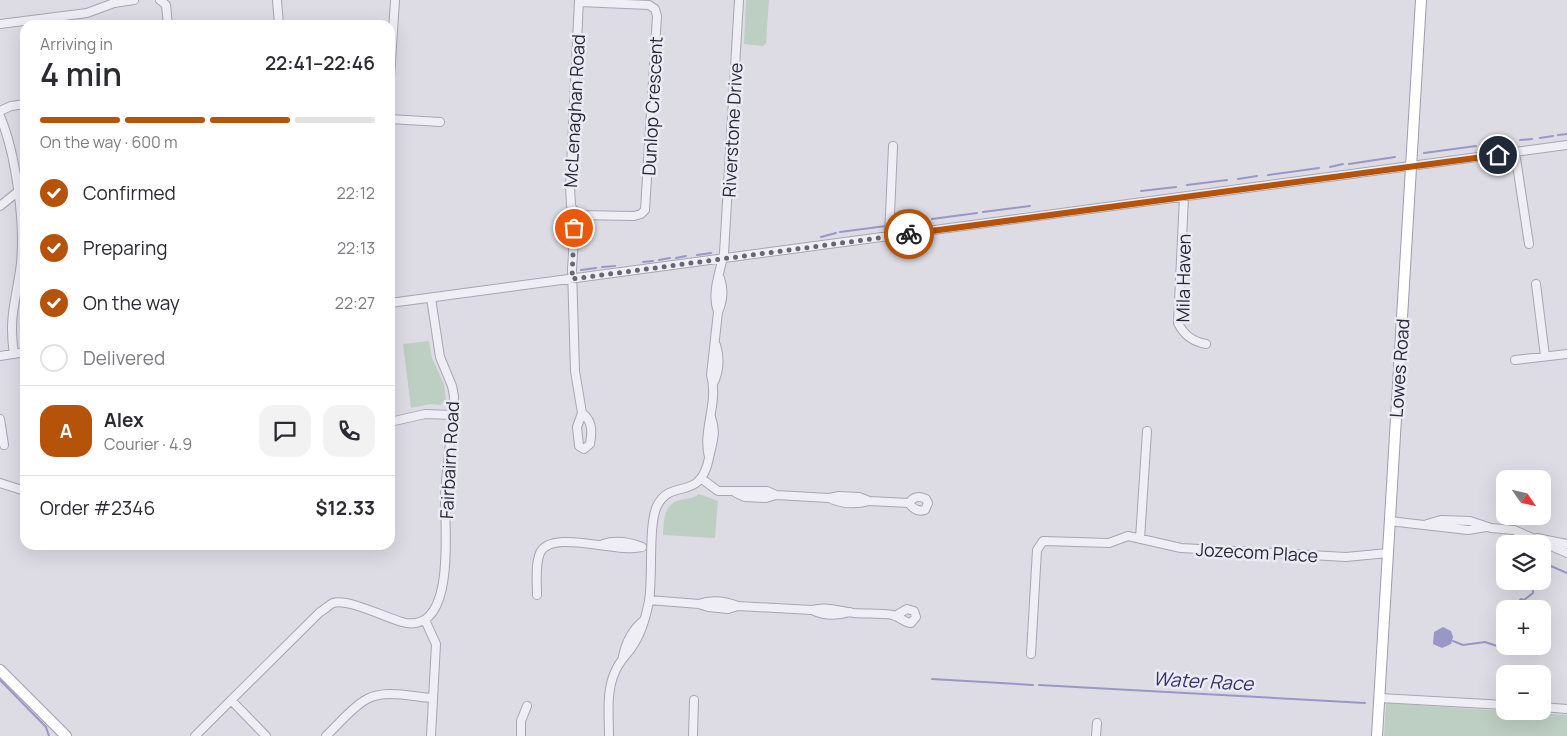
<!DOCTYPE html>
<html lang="en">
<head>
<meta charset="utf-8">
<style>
  :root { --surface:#fff; --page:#f2f2f3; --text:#2b2b33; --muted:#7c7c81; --line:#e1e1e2; --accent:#b45309 }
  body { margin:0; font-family:Manrope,sans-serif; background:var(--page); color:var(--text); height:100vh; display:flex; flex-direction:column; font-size:19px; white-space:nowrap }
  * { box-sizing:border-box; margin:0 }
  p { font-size:16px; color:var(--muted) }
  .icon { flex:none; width:28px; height:28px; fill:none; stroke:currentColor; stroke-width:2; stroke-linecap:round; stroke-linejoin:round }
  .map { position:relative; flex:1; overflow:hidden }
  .side { position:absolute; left:20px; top:20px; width:375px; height:530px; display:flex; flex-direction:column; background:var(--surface); border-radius:15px; box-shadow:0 5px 20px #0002 }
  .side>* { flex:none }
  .needle { width:32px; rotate:124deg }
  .controls { position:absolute; left:1496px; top:470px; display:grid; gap:10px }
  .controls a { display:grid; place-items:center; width:55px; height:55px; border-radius:10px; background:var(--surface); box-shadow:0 5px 20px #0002; font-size:25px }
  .pin { position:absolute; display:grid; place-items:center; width:42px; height:42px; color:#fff; margin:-21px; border:2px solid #fff; border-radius:50%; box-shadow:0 1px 5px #0007 }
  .courier { position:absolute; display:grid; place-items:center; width:50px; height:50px; margin:-25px; border:4px solid #b45309; border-radius:50%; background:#fff; color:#222; box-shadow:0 1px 6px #0007 }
  .headline em { font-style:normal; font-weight:600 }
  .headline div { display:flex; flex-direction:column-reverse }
  .headline { display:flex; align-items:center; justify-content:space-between; height:85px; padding:0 20px }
  h1 { font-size:32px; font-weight:600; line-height:38px }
  .bar { display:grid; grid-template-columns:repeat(4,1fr); gap:8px 5px; align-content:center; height:60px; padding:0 20px }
  .bar i { height:6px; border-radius:4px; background:var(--line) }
  .bar .current { background:var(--accent) }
  .bar p { grid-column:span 4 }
  .line { display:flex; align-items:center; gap:12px; padding:0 20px; border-top:1px solid var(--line) }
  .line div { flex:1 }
  .round { display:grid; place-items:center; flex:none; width:52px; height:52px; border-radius:15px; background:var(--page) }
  ol { padding:0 20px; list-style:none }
  li { display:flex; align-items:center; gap:15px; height:55px }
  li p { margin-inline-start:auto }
  li .icon { padding:5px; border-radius:50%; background:var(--accent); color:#fff; stroke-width:4 }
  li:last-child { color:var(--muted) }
  li i { width:28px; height:28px; border:2px solid var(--line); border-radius:50% }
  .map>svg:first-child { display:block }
  .green { fill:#bdcfc2 }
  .water { fill:#9897c5 }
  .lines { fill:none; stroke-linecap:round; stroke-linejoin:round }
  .stream { stroke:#9897c5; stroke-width:2 }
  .minor-casing { stroke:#a7a5b2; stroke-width:10 }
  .major-casing { stroke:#9e9bb1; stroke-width:12 }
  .minor { stroke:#efeef4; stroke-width:8 }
  .major { stroke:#fff; stroke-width:10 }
  .done { stroke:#686676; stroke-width:5; stroke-dasharray:0 9 }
  .route { stroke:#b45309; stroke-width:6 }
  .labels { text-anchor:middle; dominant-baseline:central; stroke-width:5; stroke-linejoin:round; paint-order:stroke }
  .street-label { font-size:18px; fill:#29263b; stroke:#ebebf3 }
  .water-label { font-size:19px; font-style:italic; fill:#35326d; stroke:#ebebf3 }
</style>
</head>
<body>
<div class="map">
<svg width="1567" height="736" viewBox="0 0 1567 736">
  <rect width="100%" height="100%" fill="#dddce5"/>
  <path class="green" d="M746,0h23l-3,43 -3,3 -19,-2z
    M429,341l3,17 12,26 2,16 -6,5 -10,-1 -19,4 -8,-64z
    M699,494l19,7 -3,37 -52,-3c1,-15 0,-30 17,-35 7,-2 13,-1 19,-6z
    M1386,703l181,12v21h-183z"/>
  <path class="water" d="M1443,627l8,4 2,6 -2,7 -9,4 -9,-4 1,-12z"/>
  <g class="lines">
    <path class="stream" d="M1558,135l9,-1
      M1540,138l13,-2
      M1520,140l12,-1
      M1484,145l26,-3
      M1424,153l52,-7
      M1349,164l46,-7
      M1330,167l13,-3
      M1268,175l51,-7
      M1238,179l19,-3
      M1187,185l40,-5
      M1141,191l35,-4
      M983,212l47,-6
      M932,219l45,-6
      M917,222l7,-1
      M893,225l20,-3
      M840,232l46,-6
      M821,237l15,-4
      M697,255l14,-2
      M676,258l10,-2
      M659,260l11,-2
      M643,262l10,-1
      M602,267l13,-1
      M581,270l15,-2
      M1542,562l25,11
      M1512,609l9,-10 3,1 9,-7v-12
      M1453,641l10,4 22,-3 12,4 8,-16
      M932,679l101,6
      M0,680l46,47 3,9
      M1039,685l326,18"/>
    <defs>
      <path id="minor" d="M160,0l6,5 2,20
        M277,0l2,25
        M0,24l87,-11 27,-10 20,-3
        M390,78l5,-78
        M0,111l11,-5 14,-2
        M0,116c16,38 25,106 21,147 -4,35 -13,53 -7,91
        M390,119l50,3
        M1515,152l14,92
        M1184,197l-6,126c6,12 14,18 28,21
        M0,206l25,-20
        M577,215l57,1 7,-2 4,-4 12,-194 -2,-7 -6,-4 -70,-3
        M577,215l-2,6 -3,48 3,102 7,42 -5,14 2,19 5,3 6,-5c2,-12 3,-23 -8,-31
        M577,215l-6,-9 -1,-19 9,-187
        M889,237l4,-91
        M1536,284l9,72
        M390,303l1177,-158
        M718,312c5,-11 6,-22 2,-34
        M0,356l25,-4
        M1515,360l52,-6
        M713,384c6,-12 7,-26 3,-39
        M0,419l4,26
        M390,422l35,-8 28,1
        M709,457c-7,-27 10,-54 2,-82l7,-63c-7,-19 2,-40 6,-59l15,-253
        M702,479l16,12h49l9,4
        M0,483l25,8
        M736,493l9,4 21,1 10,-3 53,3 10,-2 20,1 10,4 40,2c4,6 9,9 16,7l3,-7 -2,-4c-7,-4 -13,-2 -17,4
        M829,498c13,6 26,7 40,3
        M1389,521l79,9 18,-3
        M1427,524l14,-4 29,1 21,7 23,2 53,23
        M1537,538l30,6
        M1140,539l7,-108
        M603,544c12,-4 26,-2 39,3
        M537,595c0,-13 -2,-30 3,-42 11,-25 78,1 102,-6
        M649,600l50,4 9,3 20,2 10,-3
        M699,604c13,-5 26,-3 39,2l74,4c15,-4 27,1 42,3 13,1 26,0 39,2 7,2 10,7 18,8l5,-6 -2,-6 -7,-2 -12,7
        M812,610c12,6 25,6 38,2
        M425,620l11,24 -5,92
        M1031,654l6,-104 6,-9 66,2 19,-7 53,12 165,9 42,-4
        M623,656c3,-14 9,-26 20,-35
        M1380,698l125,7
        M231,700l35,36
        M1542,707l25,2
        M195,736l125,-124c4,-2 9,-7 13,-9 14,-5 54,15 69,19 56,15 42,-98 43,-127 2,-33 8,-66 9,-99l-2,-10 -12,-29 -9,-59
        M326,736c13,-12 26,-29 41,-37 18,-10 46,-2 66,-1
        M521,736v-15l6,-15
        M609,736c0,-21 -3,-45 6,-64 4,-11 11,-16 17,-25 9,-13 14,-30 17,-46 4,-24 -1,-76 8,-95 14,-29 43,-3 52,-48 3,-16 8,-24 2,-41
        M693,736l1,-36
        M1096,736l1,-13"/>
      <path id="major" d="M0,670l66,66
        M1377,736l44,-736"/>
    </defs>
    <use href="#minor" class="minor-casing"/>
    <use href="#major" class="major-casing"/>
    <use href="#minor" class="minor"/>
    <use href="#major" class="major"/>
  </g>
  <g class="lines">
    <path class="done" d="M574,228l-2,51 337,-45"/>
    <path class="route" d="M909,234l589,-79"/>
  </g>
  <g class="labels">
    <g class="street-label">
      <text transform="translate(652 106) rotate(-87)">Dunlop Crescent</text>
      <text transform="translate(574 111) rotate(-87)">McLenaghan Road</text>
      <text transform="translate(732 130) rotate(-87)">Riverstone Drive</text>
      <text transform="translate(1183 278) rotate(-89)">Mila Haven</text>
      <text transform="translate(1399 368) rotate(-86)">Lowes Road</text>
      <text transform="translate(449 460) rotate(-87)">Fairbairn Road</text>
      <text transform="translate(1257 552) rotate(3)">Jozecom Place</text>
    </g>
    <g class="water-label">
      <text transform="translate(1203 681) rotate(3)">Water Race</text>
    </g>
  </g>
</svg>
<div class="controls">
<a><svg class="needle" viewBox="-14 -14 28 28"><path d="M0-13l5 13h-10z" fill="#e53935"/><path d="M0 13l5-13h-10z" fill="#7c7c81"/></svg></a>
<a><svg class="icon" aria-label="layers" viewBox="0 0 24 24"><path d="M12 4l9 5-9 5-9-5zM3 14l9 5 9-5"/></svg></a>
<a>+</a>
<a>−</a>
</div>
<div class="pin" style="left:574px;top:228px;background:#ea580c"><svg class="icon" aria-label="bag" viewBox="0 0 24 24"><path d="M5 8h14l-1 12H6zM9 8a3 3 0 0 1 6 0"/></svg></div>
<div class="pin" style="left:1498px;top:155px;background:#1f2937"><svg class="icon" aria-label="home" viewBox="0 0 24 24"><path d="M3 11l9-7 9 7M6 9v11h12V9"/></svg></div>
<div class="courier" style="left:909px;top:234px"><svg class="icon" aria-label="bike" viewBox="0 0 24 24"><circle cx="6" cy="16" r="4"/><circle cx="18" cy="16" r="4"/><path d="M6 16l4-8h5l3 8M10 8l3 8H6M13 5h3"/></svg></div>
<section class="side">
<div class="headline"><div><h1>4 min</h1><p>Arriving in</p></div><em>22:41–22:46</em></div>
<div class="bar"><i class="current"></i><i class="current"></i><i class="current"></i><i></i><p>On the way · 600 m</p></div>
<ol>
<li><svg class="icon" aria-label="check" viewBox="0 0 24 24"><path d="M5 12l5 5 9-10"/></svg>Confirmed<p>22:12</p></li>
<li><svg class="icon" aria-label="check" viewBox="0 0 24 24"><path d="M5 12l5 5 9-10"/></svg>Preparing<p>22:13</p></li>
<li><svg class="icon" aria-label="check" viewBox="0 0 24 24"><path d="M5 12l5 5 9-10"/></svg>On the way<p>22:27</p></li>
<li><i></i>Delivered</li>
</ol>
<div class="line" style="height:90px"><b class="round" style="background:var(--accent);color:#fff">A</b><div><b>Alex</b><p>Courier · 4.9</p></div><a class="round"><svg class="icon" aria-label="chat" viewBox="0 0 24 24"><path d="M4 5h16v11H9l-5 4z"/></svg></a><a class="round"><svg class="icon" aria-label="phone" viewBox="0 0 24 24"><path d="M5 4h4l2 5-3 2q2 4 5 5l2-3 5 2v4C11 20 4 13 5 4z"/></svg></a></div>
<div class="line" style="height:65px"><div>Order #2346</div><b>$12.33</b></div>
</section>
</div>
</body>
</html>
